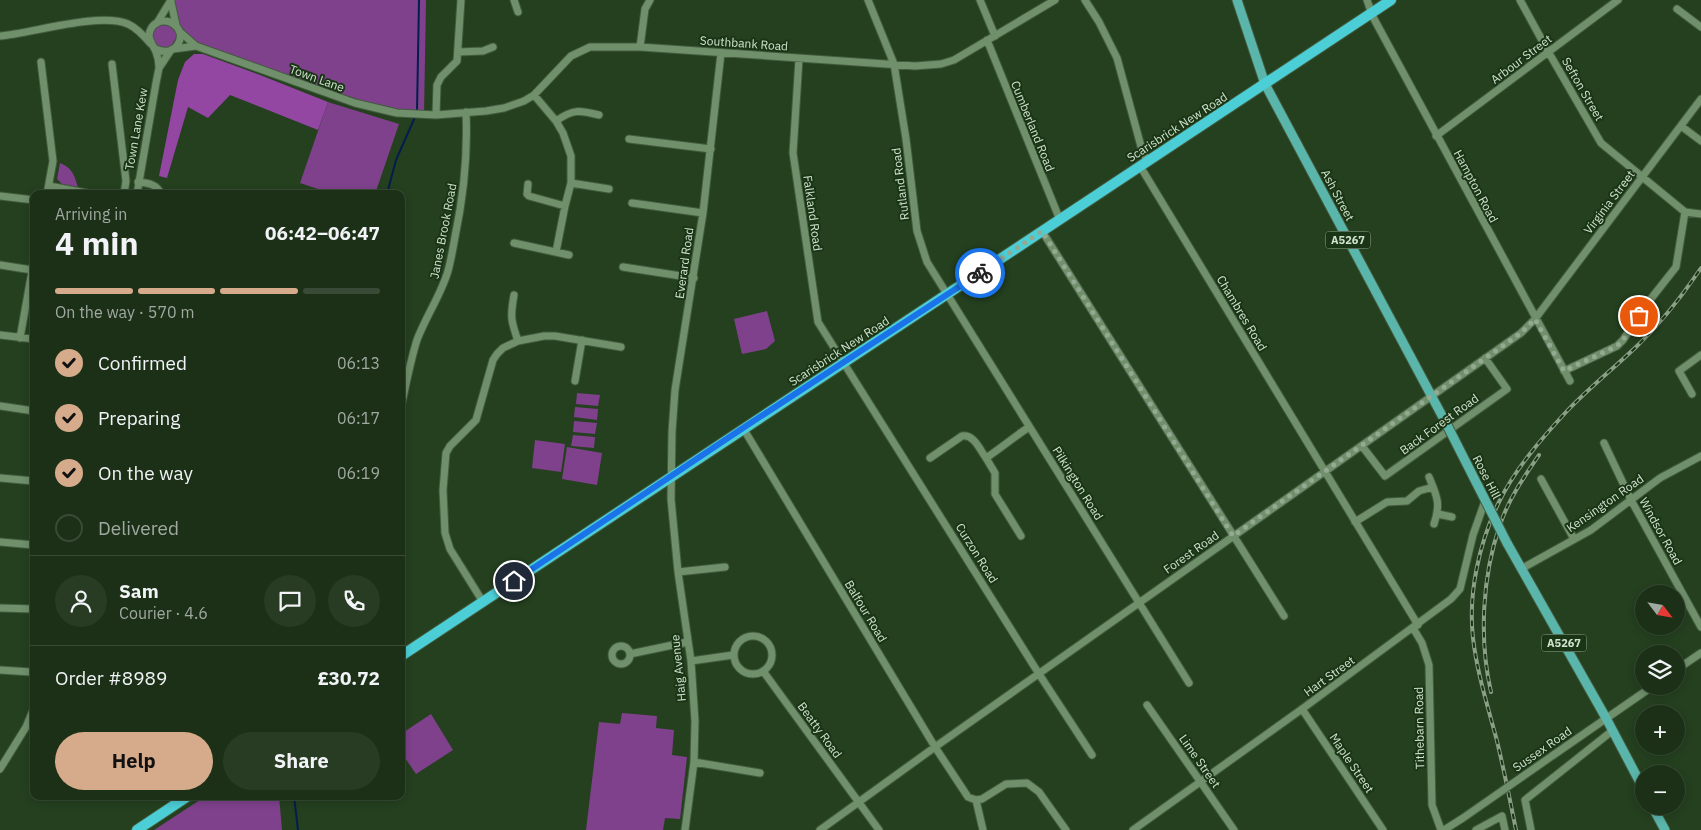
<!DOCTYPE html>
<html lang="en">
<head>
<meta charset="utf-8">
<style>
  :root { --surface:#1b3017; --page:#283c24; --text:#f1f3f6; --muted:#a0a9a1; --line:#394b36; --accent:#d6ab8b }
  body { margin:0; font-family:"IBM Plex Sans",sans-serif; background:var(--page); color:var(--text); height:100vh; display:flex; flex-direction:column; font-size:19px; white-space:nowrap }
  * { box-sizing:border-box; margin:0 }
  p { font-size:16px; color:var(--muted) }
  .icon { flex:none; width:28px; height:28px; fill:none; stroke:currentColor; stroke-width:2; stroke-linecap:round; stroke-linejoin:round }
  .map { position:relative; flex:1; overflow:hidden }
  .sheet { position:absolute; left:30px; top:190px; width:375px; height:610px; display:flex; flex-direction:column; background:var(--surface); border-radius:10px; box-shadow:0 2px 8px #0003,0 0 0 1px var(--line) }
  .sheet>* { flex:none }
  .needle { width:32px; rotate:121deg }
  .controls { position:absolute; left:1635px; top:585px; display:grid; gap:10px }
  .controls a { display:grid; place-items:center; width:50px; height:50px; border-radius:50%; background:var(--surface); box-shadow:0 2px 8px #0003,0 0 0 1px var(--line); font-size:25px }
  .pin { position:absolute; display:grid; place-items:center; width:42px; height:42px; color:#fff; margin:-21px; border:2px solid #fff; border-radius:50%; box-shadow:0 1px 5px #0007 }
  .courier { position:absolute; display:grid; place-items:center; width:50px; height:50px; margin:-25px; border:4px solid #1a73e8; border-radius:50%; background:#fff; color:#222; box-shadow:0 1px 6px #0007 }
  .head em { font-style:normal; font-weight:700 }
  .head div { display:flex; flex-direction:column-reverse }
  .head { display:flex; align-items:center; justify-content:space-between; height:85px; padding:0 25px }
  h1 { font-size:32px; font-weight:700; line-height:38px }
  .bar { display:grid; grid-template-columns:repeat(4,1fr); gap:8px 5px; align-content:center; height:60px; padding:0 25px }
  .bar i { height:6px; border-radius:4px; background:var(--line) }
  .bar .selected { background:var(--accent) }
  .bar p { grid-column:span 4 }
  .line { display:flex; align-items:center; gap:12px; padding:0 25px; border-top:1px solid var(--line) }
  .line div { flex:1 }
  .round { display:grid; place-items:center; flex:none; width:52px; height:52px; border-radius:26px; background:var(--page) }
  ol { padding:0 25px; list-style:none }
  li { display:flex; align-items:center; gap:15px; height:55px }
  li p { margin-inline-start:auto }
  li .icon { padding:5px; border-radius:50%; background:var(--accent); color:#111; stroke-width:4 }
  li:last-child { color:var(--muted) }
  li i { width:28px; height:28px; border:2px solid var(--line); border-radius:50% }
  .cta { display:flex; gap:10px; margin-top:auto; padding:10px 25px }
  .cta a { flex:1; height:58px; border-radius:30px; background:var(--accent); color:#111; font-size:20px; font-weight:700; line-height:58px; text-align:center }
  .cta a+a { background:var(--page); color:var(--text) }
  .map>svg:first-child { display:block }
  .green { fill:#7f418c }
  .forest { fill:#9446a3 }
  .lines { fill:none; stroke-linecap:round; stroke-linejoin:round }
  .stream { stroke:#031d4e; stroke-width:2 }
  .minor-casing { stroke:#425b3e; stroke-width:9 }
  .major-casing { stroke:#425b3e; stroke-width:11 }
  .highway-casing { stroke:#425b3e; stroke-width:12 }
  .minor { stroke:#708f6b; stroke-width:7 }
  .major { stroke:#5ab5ab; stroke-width:9 }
  .highway { stroke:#4cced6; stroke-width:10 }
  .rail-casing { stroke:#8a9f86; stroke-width:4 }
  .rail { stroke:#193515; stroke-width:2; stroke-dasharray:5.5; stroke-linecap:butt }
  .minor-bridge-casing { stroke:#425b3e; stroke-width:9; stroke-linecap:butt }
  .major-bridge-casing { stroke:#425b3e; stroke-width:11; stroke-linecap:butt }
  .minor-bridge { stroke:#708f6b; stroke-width:7 }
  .major-bridge { stroke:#5ab5ab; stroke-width:9 }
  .done { stroke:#94a991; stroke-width:5; stroke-dasharray:0 9 }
  .route { stroke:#1a73e8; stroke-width:6 }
  .labels { text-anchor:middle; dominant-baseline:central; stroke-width:4; stroke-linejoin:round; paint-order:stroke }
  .shield { fill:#193515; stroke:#9aae96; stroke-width:1 }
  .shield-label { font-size:11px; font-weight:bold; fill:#d1e2ce }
  .street-label { font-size:12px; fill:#d1e2ce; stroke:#193515 }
</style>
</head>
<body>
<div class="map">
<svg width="1701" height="830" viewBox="0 0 1701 830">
  <rect width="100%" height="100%" fill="#24401f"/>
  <path class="green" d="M175,0h251l-2,114 -27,-1 -210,-73 -11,-2 -5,8c-21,9 -26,-25 -1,-21z
    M328,102l71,22 -24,70h-42l-33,-11z
    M60,163c12,5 14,11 18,24l-16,-3 -5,-5z
    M767,311l8,30 -9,8 -24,5 -8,-35z
    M577,393l23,2 -2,11 -22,-2z
    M575,407l23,2 -1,11 -23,-3z
    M574,421l23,2 -2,11 -22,-2z
    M573,435l22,2 -1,11 -23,-2z
    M535,440l30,4 -4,28 -29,-4z
    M567,447l35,6 -5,32 -35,-6z
    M622,713l35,3 -1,12 18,2 -2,25 15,2 -7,62 -15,-1 -2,12h-77l13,-108 21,2z
    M431,714l22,36 -37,24 -15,-22v-18z
    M206,796h73l3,34h-128z"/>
  <path class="forest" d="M194,54h9l57,21 68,27 -10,28 -88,-35 -22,23 -20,-11 -21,71 -8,-2 19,-96 7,-18z"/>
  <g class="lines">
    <path class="stream" d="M417,112l2,-112
      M387,194l9,-34 19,-43
      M294,796l4,34"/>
    <defs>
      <path id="minor" d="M514,0l4,12
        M868,0l26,64 12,75 11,92 10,31 262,421
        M980,0l15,36
        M1085,0l14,22 18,36 25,92 5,11
        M1367,0l6,17 197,364
        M1520,0l29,53 52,90 84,69 16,2
        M171,2l5,23
        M1677,9l24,18
        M157,23l14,-23
        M179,31l17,15 159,57 42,10 39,2 50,-4 18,-3 20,-7 10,-6 37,-39 19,-9h50l275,19 26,-2 13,-4 101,-60
        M0,36c33,-3 99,-24 128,-12 9,4 17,13 23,20
        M987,40l73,180
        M640,47l5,-38 5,-9
        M154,48c8,5 19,5 24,-4 10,-16 -14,-32 -26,-17 -7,10 1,17 4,25 2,5 3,10 3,15
        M173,49l23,-3
        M458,52l25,-1 10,-4
        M799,59l-6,94 25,169 221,352 53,81
        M41,62l12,99 -6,33
        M112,64l14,117 -2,13
        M534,95l22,26 7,12 8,23v27l-6,23 -9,46
        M436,115l1,-30 4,-8 16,-16 4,-61
        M556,121c17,-12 23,-11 43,-6
        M1681,126l20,15
        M1436,136l182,-136
        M629,139l82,10
        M1140,166l278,459
        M138,182c10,1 19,2 23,12
        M571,183l38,6
        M528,184l-1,10 2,2 36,10
        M49,186l43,8
        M137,194l19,-111 3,-15 12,-18
        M0,196l34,4
        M632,203l71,10
        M1042,231l242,385
        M514,243l55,12
        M0,265l32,5
        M623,267l71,11
        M514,295c-4,22 -3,26 4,46
        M0,335l34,4
        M20,338l14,-78
        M1564,371l53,-25 6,-6 23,-35 30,-38 9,-55
        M575,381l7,-41
        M1692,394l-13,-23 22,-16
        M0,406l34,5
        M401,407c5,-22 9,-45 16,-67 9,-24 24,-45 31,-69 3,-11 5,-23 7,-34 9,-43 13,-82 11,-125
        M743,428l192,319 33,50 8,3
        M1604,443l27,57 70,127
        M1362,446l23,30 122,-87 -22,-31
        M930,458l32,-22c12,-2 18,14 24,22 15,-10 28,-21 43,-31
        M986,458l9,15v21l26,42
        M1429,477c8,19 12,27 5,47
        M0,478l34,3
        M1541,479l33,60
        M1438,514l14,3
        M1355,522l32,-20 20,-1 12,-10 14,-4
        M0,542l34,3
        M1521,569l70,-39 69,-52 41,-22
        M678,572l47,-5
        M483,602l-33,-53 -5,-16 -2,-43 3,-37 4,-7 26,-26 17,-60 4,-6 6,-6 15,-7 26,-5h11l66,11
        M0,608l34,1
        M1413,628l9,15 7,22 3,140 9,25
        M734 655a19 19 0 1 1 38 0a19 19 0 1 1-38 0Z
        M612 655a9 9 0 1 1 18 0a9 9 0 1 1-18 0Z
        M630,654l57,-12
        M691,661l42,-6
        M0,670l31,2
        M1676,670l25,-17
        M763,671l116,159
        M1147,705l87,125
        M1302,709l81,121
        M1552,756l101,-70
        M694,762l66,11
        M0,769l26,-42 8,-19
        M976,800l6,-1 24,-15 21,-1 12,9 27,38
        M976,800l7,30
        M685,830l9,-68 1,-41 -4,-60 -13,-89 -7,-73 1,-67 3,-42 28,-177 18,-160
        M820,830l115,-83 586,-414 14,-14 166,-220
        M1133,830l169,-121 149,-110 9,-10 13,-54 12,-34
        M1444,830l19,-12
        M1476,830l26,-14 3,14
        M1531,830l-6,-30 87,-69"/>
      <path id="major" d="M1237,0l28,84 182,341
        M1507,543l99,175 38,72
        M1652,806l13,24"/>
      <path id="highway" d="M401,656l990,-656
        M137,830l51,-34"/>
    </defs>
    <use href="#minor" class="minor-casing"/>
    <use href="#major" class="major-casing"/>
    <use href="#highway" class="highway-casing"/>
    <use href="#minor" class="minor"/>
    <use href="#major" class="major"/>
    <use href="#highway" class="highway"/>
    <defs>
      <path id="rail" d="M1491,692c-12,-52 -9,-116 9,-167 8,-25 24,-48 39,-70
        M1516,830c-6,-30 -12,-60 -19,-89 -9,-34 -20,-68 -24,-103 -5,-45 6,-95 26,-136 16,-33 43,-64 68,-91 22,-23 47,-43 69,-64 25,-24 46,-51 65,-79"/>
    </defs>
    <use href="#rail" class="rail-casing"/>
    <use href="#rail" class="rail"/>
    <defs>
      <path id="minor-bridge" d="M1463,818l89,-62"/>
      <path id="major-bridge" d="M1447,425l60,118"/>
    </defs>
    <use href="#minor-bridge" class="minor-bridge-casing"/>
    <use href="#major-bridge" class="major-bridge-casing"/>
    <use href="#minor-bridge" class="minor-bridge"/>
    <use href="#major-bridge" class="major-bridge"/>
  </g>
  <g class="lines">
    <path class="done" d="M980,273l62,-42 191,305 288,-203 14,-14 29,52 53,-25 6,-6 16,-24"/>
    <path class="route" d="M514,581l229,-153 237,-155"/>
  </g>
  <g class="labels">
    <g class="shield">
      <rect x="1325.5" y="231.5" width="45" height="17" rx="4"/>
      <rect x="1541.5" y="634.5" width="45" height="17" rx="4"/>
    </g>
    <g class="shield-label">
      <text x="1348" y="240">A5267</text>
      <text x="1564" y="643">A5267</text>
    </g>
    <g class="street-label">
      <text transform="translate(744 43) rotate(4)">Southbank Road</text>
      <text transform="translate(1521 59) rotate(-37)">Arbour Street</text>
      <text transform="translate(317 78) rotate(20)">Town Lane</text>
      <text transform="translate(1583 89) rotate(60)">Sefton Street</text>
      <text transform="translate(1033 126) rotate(68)">Cumberland Road</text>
      <text transform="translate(1177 127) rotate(-33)">Scarisbrick New Road</text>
      <text transform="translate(136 129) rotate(-80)">Town Lane Kew</text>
      <text transform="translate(900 184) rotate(-97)">Rutland Road</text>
      <text transform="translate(1476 186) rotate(62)">Hampton Road</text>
      <text transform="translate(1338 195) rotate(62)">Ash Street</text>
      <text transform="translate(1609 202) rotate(-53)">Virginia Street</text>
      <text transform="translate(813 213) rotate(82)">Falkland Road</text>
      <text transform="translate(443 231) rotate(-79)">Janes Brook Road</text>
      <text transform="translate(684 263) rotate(-82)">Everard Road</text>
      <text transform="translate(1242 313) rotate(59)">Chambres Road</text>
      <text transform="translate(839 351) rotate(-33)">Scarisbrick New Road</text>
      <text transform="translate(1439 424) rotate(-36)">Back Forest Road</text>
      <text transform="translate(1487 477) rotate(63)">Rose Hill</text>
      <text transform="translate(1078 483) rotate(58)">Pilkington Road</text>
      <text transform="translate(1605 503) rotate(-35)">Kensington Road</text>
      <text transform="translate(1661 531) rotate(61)">Windsor Road</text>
      <text transform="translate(1191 552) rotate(-35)">Forest Road</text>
      <text transform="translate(977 553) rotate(58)">Curzon Road</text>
      <text transform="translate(866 611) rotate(59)">Balfour Road</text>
      <text transform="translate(678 668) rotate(-96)">Haig Avenue</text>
      <text transform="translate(1329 676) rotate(-36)">Hart Street</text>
      <text transform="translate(1419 728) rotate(-91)">Tithebarn Road</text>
      <text transform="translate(820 730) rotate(54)">Beatty Road</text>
      <text transform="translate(1542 749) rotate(-35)">Sussex Road</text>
      <text transform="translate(1200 761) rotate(55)">Lime Street</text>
      <text transform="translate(1352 763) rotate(56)">Maple Street</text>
    </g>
  </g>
</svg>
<div class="controls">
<a><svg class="needle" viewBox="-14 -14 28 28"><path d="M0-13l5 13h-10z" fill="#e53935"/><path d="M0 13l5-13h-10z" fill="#a0a9a1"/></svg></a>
<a><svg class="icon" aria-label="layers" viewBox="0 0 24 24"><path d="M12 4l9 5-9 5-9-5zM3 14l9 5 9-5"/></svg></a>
<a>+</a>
<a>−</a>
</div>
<div class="pin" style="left:1639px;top:316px;background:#ea580c"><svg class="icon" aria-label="bag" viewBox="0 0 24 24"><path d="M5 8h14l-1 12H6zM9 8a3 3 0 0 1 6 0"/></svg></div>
<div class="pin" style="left:514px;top:581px;background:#1f2937"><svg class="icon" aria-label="home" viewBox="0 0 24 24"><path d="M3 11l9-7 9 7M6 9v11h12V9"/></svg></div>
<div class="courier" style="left:980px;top:273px"><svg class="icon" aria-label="bike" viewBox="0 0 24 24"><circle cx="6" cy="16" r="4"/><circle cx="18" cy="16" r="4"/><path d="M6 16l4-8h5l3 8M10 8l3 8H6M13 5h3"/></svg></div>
<section class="sheet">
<div class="head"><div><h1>4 min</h1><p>Arriving in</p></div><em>06:42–06:47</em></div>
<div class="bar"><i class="selected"></i><i class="selected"></i><i class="selected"></i><i></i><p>On the way · 570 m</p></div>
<ol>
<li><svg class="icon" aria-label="check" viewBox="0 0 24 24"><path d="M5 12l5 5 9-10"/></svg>Confirmed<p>06:13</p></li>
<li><svg class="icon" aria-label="check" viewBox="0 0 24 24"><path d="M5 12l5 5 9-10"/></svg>Preparing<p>06:17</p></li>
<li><svg class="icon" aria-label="check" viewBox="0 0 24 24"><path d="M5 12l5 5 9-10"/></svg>On the way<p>06:19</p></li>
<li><i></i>Delivered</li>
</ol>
<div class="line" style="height:90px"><a class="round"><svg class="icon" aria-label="person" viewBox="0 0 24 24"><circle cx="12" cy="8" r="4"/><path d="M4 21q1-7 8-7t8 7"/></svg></a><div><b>Sam</b><p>Courier · 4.6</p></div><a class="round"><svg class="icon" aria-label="chat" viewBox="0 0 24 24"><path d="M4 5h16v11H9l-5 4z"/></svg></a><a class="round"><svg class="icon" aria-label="phone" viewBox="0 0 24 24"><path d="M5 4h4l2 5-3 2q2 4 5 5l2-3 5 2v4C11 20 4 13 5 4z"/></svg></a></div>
<div class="line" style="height:65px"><div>Order #8989</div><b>£30.72</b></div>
<div class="cta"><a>Help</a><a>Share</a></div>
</section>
</div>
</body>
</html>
